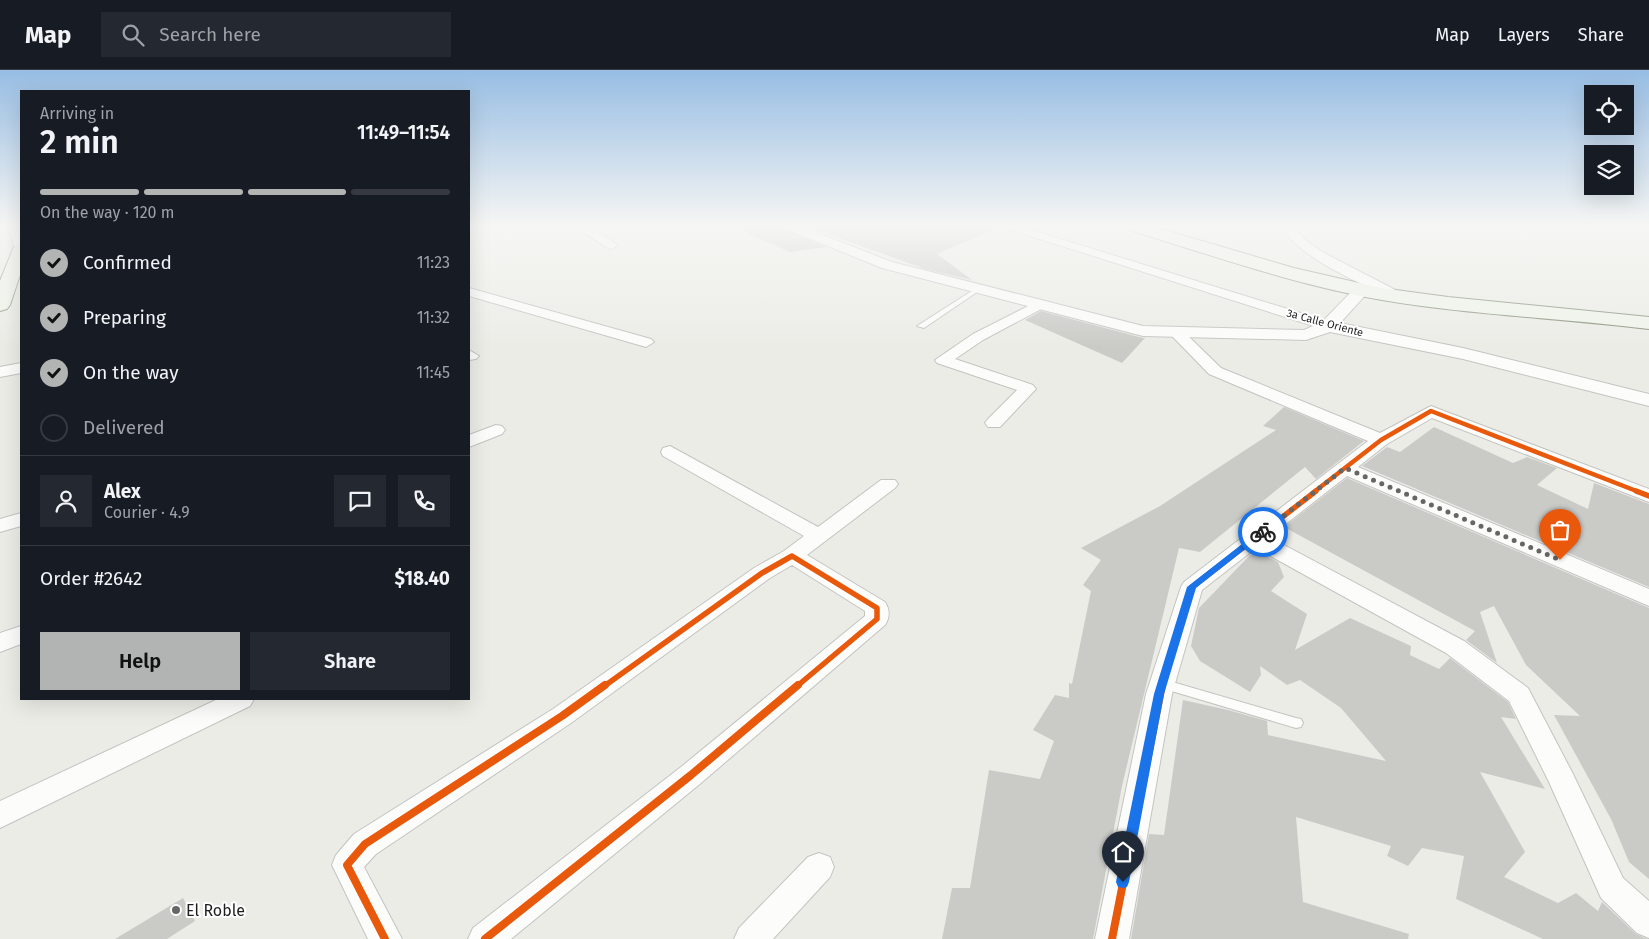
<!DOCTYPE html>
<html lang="en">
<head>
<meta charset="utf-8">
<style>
  :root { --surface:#171b24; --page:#242831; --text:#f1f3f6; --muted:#9ea1a6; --line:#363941; --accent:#b2b4b4 }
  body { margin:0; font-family:"Fira Sans",sans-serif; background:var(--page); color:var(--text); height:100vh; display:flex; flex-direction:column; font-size:19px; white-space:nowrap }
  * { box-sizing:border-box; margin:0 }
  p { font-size:16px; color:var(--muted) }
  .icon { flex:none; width:28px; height:28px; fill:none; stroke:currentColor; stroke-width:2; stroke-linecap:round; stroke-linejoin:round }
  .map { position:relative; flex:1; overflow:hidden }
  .drawer { position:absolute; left:20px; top:20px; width:450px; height:610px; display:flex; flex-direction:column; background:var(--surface); border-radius:0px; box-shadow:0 5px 20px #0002 }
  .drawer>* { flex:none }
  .fabs { position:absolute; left:1584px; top:15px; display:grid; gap:10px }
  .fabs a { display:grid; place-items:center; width:50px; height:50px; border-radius:0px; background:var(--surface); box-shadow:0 5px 20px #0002; font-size:25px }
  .pin { position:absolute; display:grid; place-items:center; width:42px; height:42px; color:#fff; margin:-51px -21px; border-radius:50% 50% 50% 0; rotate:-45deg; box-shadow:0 0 5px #0007 }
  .pin .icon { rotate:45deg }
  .courier { position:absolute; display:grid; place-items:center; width:50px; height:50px; margin:-25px; border:4px solid #1a73e8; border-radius:50%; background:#fff; color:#222; box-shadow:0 1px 6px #0007 }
  .summary em { font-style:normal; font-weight:600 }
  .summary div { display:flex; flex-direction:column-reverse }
  .summary { display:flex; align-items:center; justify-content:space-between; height:85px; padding:0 20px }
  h1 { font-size:32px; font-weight:600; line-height:38px }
  .bar { display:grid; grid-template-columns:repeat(4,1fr); gap:8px 5px; align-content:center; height:60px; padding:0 20px }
  .bar i { height:6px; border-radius:4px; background:var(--line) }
  .bar .current { background:var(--accent) }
  .bar p { grid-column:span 4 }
  .line { display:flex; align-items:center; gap:12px; padding:0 20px; border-top:1px solid var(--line) }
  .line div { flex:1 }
  .round { display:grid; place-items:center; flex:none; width:52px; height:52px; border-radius:0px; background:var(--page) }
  ol { padding:0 20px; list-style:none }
  li { display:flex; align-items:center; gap:15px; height:55px }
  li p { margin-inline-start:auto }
  li .icon { padding:5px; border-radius:50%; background:var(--accent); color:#111; stroke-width:4 }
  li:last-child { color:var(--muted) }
  li i { width:28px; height:28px; border:2px solid var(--line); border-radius:50% }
  .cta { display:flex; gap:10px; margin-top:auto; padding:10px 20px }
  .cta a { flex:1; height:58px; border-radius:0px; background:var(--accent); color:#111; font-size:20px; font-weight:600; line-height:58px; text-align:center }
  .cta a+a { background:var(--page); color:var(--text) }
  header { display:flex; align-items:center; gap:30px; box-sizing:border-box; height:70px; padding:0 25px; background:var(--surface); border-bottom:1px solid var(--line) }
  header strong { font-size:24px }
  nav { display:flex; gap:28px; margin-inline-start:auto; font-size:18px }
  .search { width:350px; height:45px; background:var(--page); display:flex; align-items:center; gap:12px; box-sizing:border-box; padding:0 18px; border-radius:0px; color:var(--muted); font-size:19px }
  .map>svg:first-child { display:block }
  .building { fill:#cacac7 }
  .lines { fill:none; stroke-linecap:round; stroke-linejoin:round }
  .service-casing { stroke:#c3c3c1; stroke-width:2 }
  .minor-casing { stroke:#c3c3c1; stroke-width:2 }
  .tertiary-casing { stroke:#c3c3c1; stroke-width:2 }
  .secondary-casing { stroke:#8c9581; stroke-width:2 }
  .service { fill:#fcfcfb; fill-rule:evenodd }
  .minor { fill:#fcfcfb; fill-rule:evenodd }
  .tertiary { fill:#fcfcfb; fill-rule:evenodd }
  .secondary { fill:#f0f3eb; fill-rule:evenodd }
  .cycleway-far2-casing { stroke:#fff; stroke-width:7 }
  .cycleway-far1-casing { stroke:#fff; stroke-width:9 }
  .cycleway-casing { stroke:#fff; stroke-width:11 }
  .cycleway-far2 { stroke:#e8590c; stroke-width:4.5 }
  .cycleway-far1 { stroke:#e8590c; stroke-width:5.5 }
  .cycleway { stroke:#e8590c; stroke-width:8 }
  .route { fill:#1a73e8 }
  .done { stroke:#666664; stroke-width:5; stroke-dasharray:0 9 }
  .poi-dot { fill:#666664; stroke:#fff; stroke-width:2 }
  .labels { text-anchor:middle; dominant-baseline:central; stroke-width:4; stroke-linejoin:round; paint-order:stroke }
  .far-street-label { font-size:11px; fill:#1e1e1e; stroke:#fff }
  .near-poi-label { font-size:16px; fill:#1e1e1e; stroke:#fff; text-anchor:start }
</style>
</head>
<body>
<header>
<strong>Map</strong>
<div class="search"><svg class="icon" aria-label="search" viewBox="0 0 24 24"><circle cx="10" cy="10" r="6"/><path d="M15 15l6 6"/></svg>Search here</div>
<nav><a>Map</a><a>Layers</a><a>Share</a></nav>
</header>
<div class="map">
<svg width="1649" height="869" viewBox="0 0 1649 869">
  <rect width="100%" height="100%" fill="#ecece7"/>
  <path class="building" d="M731,156h46l49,21 -36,5z
    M806,156h191l1,2 -61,26 35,26 -47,-11z
    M1041,241l102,27h2l-23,25 -97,-43z
    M1284,337l80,34 -48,38 -11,-12 -105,85 -21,-4 -57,238 -29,153h-151l10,-51h18l19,-118 51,9 14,-38 -21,-11 22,-35 14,3v-15l3,1 19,-93 -8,-6 18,-25 -20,-12 79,-42 116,-76 -13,-4z
    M1434,357l79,36 14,-6 30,11 -20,17 51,24 6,-26 55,21v83l-287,-121 25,-19 13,5z
    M1347,408l302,130v271l-20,-17 -18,-43 -57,-104 26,1 -54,-51 -32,-59 -14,6 17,51 -31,-23 9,-9 -191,-104z
    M1250,485h14l14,7 6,15 -13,14 36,23 -12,36 55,-32 61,28 -1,9 29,14 11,-11 58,44 8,17 -15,-2 44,72 -65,-17 45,80 -21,25 54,26 18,-10 22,18 4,-9 34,32 11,5h-104l-87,-40 8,-43 -42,-8 -14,18 -21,-10 4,-10 -95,-29 7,85 106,32 -1,5h-277l18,-105 15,1 19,-135 45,10 39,11 1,14 118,26 -45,-53 -41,-28 -13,5 -27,-19 1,9 -11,17 -50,-31 -9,-15 8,-38z
    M183,828l12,23 -28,18h-52z"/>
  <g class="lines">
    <defs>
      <path id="service" d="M978,217l3,2 -1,1 -56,38 -7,-2z
        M1162,609l134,39 5,1 2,4 -2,4 -5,1 -138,-41 -2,-3 2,-3z"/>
      <path id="minor" d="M8,156h12l1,27 -6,-4z
        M469,156h6l2,3 -8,4z
        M574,156h15l29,19 -6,4 -4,-1z
        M999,156h19l315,97 2,3 -2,3h-10z
        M1280,156h12l16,16 16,11 85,44 -2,3h-10c-37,-17 -93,-39 -117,-74z
        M469,218l182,51 3,3 -8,5 -177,-51z
        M1038,231l7,4 -2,3 -60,32 -28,19 78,26 3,4 -36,38h-12l-3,-4 3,-4 29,-29 -80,-27 -2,-3 38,-26z
        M1176,258l5,1 40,39 159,65 51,-27 218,83v13l-217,-84 -45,26 -29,23 291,122v17l-302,-130 -78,61 195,104 64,47 45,86 50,104 26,23v37l-12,-5 -36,-35 -52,-116 -40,-81 -63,-48 -190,-105 -54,42 -30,104 -43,245h-34l51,-245 35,-107 3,-5 184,-141 -159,-67 -38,-39 -2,-3 2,-3z
        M469,280l10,6 -3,3 -7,1z
        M21,293v10l-21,4v-10z
        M496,355l6,1 3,4 -3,4 -33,13v-12z
        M670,376l148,81 63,-47h14l3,4 -3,4 -88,67 78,47c5,8 5,15 0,23l-184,158 -190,156h-43l5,-11 208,-161 184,-151v-5l-73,-46 -22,13 -199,145 -195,131 -12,13 38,72h-34l-36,-74 4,-10 18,-21 199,-125 201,-141 30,-17 20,-15 -141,-80 -2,-4 2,-4z
        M21,443v13l-21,6v-13z
        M21,556v18l-21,8v-19z
        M218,629h36l-4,7 -250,122v-27z
        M819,783l11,4 4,10 -4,10 -57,62h-39l5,-11 69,-71z"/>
      <path id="tertiary" d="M779,156h21l92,36 251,64 161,4 18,-8 34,-35 6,-2 8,5 -30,33 123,25 186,46v12l-186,-47 -133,-27 -24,8 -163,-4 -261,-68z"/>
      <path id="secondary" d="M1124,156h27l143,42 87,20 67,9 201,20v12c-89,-11 -179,-14 -267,-29 -87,-15 -171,-45 -256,-71z
        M21,174v28l-11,33 -3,4 -7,2v-30l13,-32 2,-4z"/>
    </defs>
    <use href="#service" class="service-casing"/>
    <use href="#minor" class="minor-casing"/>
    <use href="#tertiary" class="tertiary-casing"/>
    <use href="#secondary" class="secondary-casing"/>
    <use href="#service" class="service"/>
    <use href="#minor" class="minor"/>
    <use href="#tertiary" class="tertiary"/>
    <use href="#secondary" class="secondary"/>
    <defs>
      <path id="cycleway-far2" d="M1314,422l67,-52 50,-29 208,81"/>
      <path id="cycleway-far1" d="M1636,421l13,5
        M603,617l159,-114 30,-17 85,52v11l-81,68
        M1161,617l31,-100 124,-96"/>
      <path id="cycleway" d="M385,869l-38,-74 18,-21 197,-128 43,-31
        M485,869l206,-164 107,-90
        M1112,869l50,-254"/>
    </defs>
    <use href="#cycleway-far2" class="cycleway-far2-casing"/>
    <use href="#cycleway-far1" class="cycleway-far1-casing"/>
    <use href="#cycleway" class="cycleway-casing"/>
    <use href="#cycleway-far2" class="cycleway-far2"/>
    <use href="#cycleway-far1" class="cycleway-far1"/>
    <use href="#cycleway" class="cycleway"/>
  </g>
  <linearGradient id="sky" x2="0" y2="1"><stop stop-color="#97bde3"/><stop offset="0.56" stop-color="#f6f6f4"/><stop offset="1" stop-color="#f6f6f4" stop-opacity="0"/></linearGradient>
  <rect width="1649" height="278" fill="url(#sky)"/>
  <path class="route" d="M1260,460l7,2 -71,56 -32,106 -35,188 -2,5 -4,1 -5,-1 -2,-5 38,-188 33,-107z"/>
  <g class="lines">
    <path class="done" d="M1263,462l82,-64 215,92"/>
  </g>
  <circle class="poi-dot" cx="176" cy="840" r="5"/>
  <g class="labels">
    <g class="far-street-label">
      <text transform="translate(1325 253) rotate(15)">3a Calle Oriente</text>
    </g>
    <g class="near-poi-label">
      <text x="186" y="840">El Roble</text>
    </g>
  </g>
</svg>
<div class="fabs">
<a><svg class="icon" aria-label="locate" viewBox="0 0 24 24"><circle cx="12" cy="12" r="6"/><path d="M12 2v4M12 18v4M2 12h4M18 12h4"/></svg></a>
<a><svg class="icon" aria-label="layers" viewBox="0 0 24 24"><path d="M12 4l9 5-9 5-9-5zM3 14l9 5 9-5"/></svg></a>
</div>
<div class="pin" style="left:1560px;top:490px;background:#ea580c"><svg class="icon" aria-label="bag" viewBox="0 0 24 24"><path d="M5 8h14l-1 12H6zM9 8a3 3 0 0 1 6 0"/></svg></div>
<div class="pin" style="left:1123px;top:812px;background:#1f2937"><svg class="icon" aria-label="home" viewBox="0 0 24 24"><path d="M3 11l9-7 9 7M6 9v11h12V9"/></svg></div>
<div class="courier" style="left:1263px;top:462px"><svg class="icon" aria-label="bike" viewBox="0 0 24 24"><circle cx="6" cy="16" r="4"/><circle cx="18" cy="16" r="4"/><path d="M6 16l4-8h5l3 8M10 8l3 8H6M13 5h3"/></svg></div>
<section class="drawer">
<div class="summary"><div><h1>2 min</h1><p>Arriving in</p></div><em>11:49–11:54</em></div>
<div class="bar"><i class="current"></i><i class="current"></i><i class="current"></i><i></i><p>On the way · 120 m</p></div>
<ol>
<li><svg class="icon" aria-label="check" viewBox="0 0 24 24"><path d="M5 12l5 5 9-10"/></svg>Confirmed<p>11:23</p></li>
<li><svg class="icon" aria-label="check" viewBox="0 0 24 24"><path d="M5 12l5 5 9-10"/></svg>Preparing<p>11:32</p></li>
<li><svg class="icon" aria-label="check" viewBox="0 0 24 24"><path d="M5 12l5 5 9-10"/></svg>On the way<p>11:45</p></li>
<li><i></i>Delivered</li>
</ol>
<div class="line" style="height:90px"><a class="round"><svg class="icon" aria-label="person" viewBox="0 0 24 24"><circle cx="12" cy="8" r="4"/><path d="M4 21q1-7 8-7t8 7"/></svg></a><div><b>Alex</b><p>Courier · 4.9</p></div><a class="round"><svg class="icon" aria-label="chat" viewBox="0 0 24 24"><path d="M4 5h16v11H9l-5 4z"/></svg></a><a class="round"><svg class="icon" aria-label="phone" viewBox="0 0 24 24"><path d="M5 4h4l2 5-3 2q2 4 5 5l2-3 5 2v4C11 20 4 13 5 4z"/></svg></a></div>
<div class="line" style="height:65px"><div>Order #2642</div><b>$18.40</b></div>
<div class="cta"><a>Help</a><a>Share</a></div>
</section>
</div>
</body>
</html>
